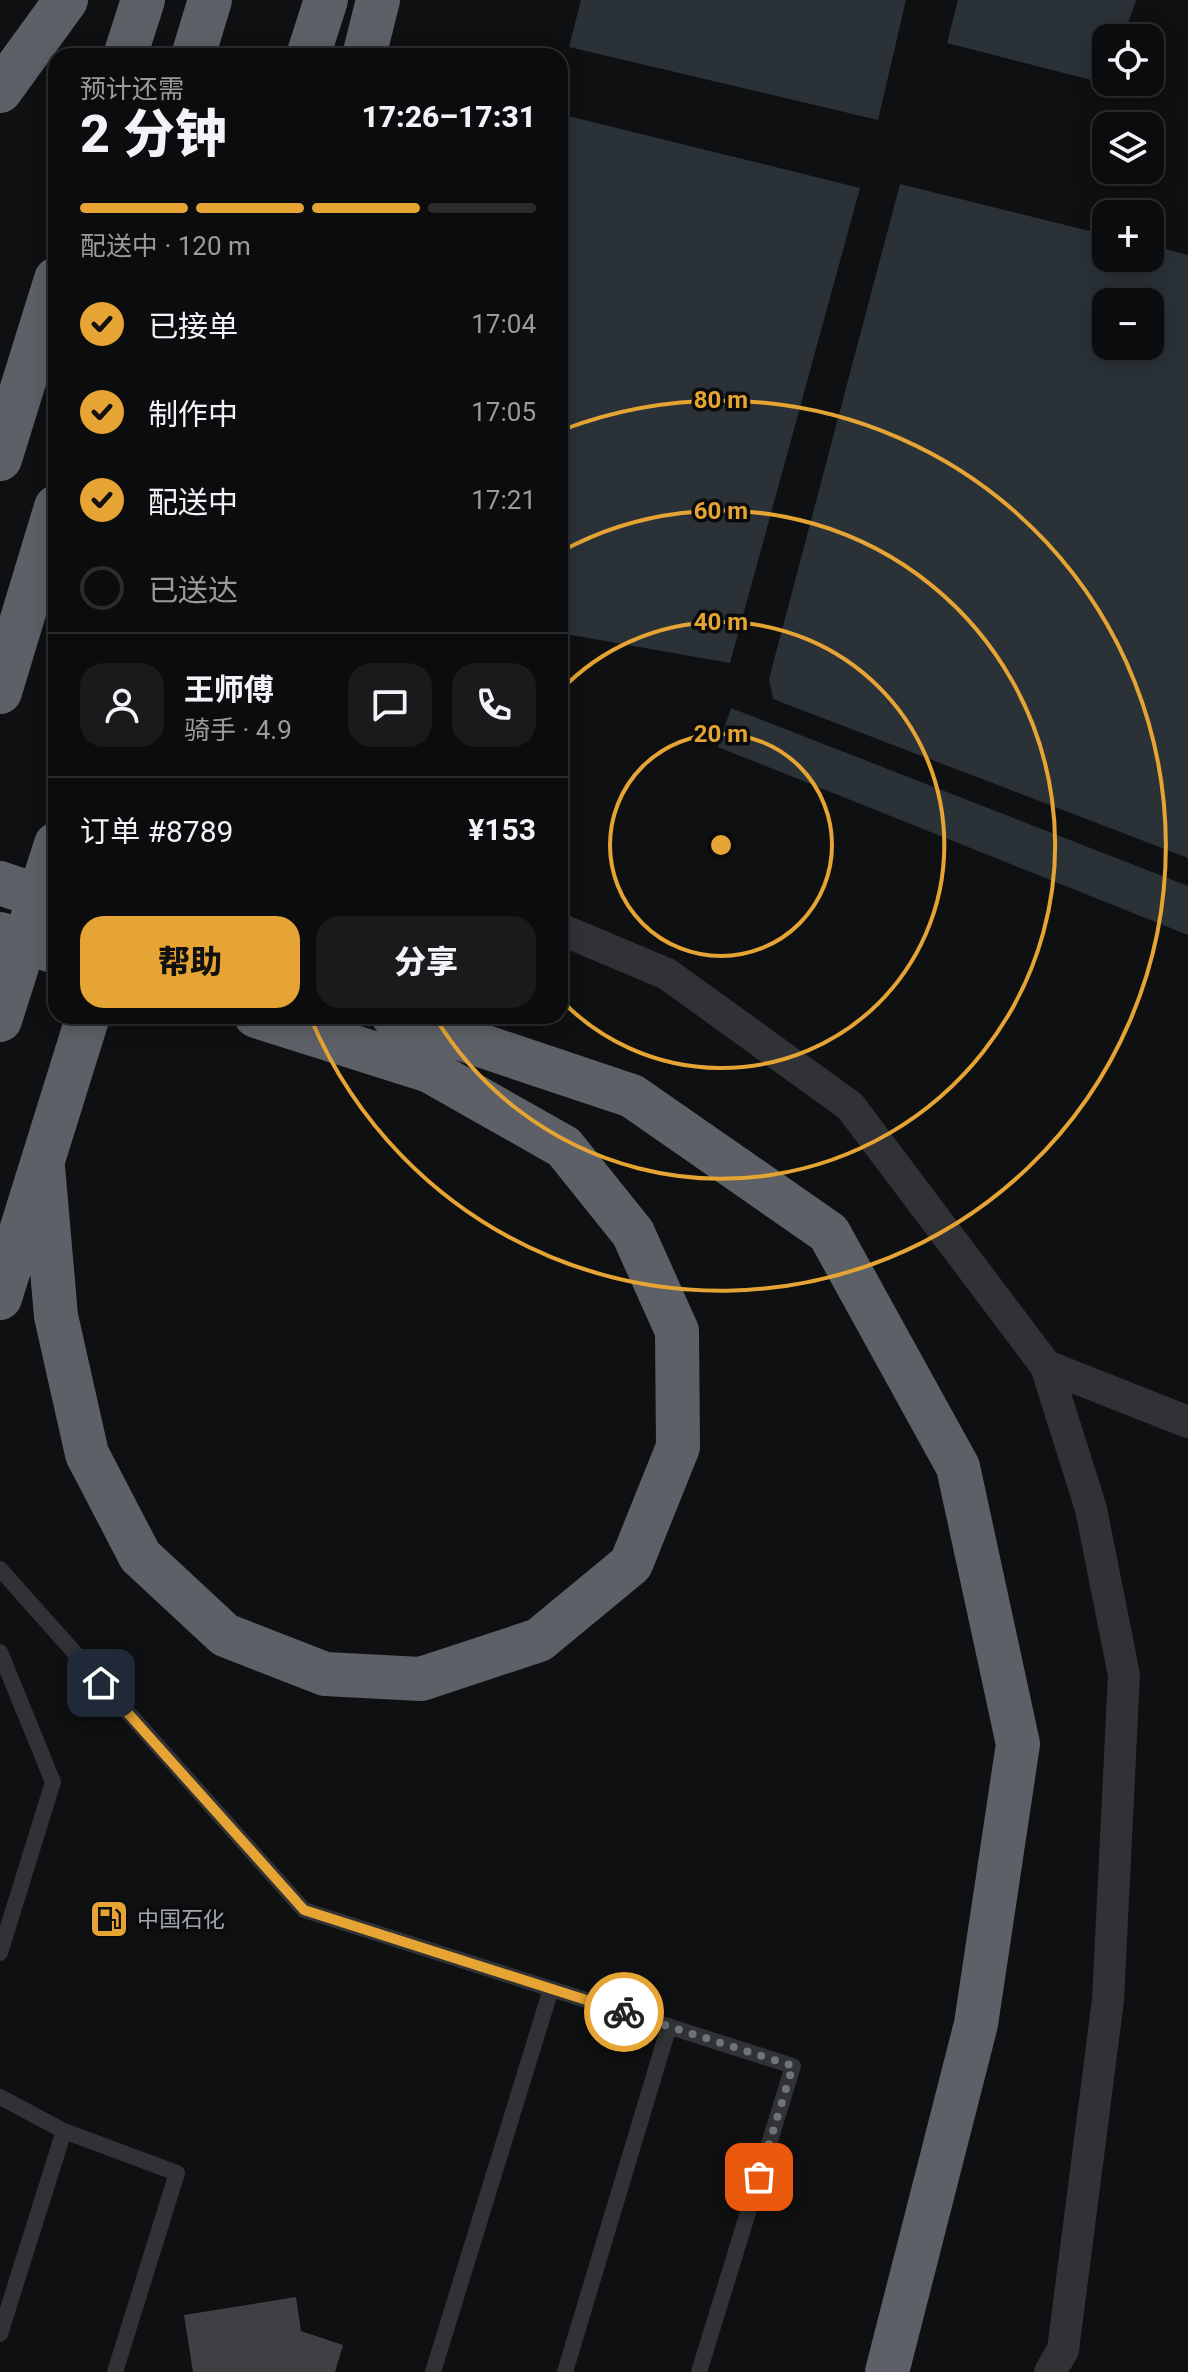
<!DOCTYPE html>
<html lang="zh">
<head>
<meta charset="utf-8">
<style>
  :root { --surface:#0b0c0d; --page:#191a1b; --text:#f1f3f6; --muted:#9a9b9d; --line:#2b2c2e; --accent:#e5a433 }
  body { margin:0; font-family:Roboto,"Noto Sans SC",sans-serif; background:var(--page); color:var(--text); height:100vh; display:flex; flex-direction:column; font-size:30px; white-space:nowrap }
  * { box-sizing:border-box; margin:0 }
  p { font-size:26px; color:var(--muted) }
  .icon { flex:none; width:44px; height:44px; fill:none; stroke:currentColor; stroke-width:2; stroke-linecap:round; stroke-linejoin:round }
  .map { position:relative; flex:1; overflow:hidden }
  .side { position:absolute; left:48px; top:48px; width:520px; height:976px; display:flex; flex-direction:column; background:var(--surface); border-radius:24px; box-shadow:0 4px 20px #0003,0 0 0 2px var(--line) }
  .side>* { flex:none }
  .buttons { position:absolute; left:1092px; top:24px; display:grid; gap:16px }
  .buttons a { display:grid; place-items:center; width:72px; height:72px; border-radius:16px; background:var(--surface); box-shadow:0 4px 20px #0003,0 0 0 2px var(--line); font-size:40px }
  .pin { position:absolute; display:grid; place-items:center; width:68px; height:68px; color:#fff; margin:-34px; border-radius:16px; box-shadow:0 4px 12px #0006 }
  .courier { position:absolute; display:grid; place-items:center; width:80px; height:80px; margin:-40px; border:6px solid #e5a433; border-radius:50%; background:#fff; color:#222; box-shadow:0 2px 10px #0007 }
  .summary em { font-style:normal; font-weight:800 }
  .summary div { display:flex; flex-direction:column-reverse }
  .summary { display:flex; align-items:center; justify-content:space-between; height:136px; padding:0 32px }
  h1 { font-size:52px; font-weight:800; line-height:60px }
  .bar { display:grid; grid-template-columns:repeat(4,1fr); gap:12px 8px; align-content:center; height:96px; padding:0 32px }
  .bar i { height:10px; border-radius:6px; background:var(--line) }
  .bar .selected { background:var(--accent) }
  .bar p { grid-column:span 4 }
  .line { display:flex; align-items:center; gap:20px; padding:0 32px; border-top:2px solid var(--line) }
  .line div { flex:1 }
  .round { display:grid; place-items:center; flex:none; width:84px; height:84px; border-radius:24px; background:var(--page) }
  ol { padding:0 32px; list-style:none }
  li { display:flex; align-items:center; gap:24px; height:88px }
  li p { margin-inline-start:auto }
  li .icon { padding:8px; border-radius:50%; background:var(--accent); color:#111; stroke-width:4 }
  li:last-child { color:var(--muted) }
  li i { width:44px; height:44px; border:4px solid var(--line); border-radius:50% }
  .cta { display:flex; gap:16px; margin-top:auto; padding:16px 32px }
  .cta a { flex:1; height:92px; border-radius:24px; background:var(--accent); color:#111; font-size:32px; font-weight:800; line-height:92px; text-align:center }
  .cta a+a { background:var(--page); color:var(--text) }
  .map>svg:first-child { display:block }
  .water { fill:#2a3238; fill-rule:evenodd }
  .building { fill:#3e4044 }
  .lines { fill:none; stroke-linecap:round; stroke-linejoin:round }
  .lane { stroke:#313235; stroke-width:16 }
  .street { stroke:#313235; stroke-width:32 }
  .highway { stroke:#5d6066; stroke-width:44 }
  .highway-bridge { stroke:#5d6066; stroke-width:44 }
  .done { stroke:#6e7279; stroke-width:8; stroke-dasharray:0 14.4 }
  .route { stroke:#e5a433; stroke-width:10 }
  .ring { fill:none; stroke:#e5a433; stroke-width:4 }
  .labels { text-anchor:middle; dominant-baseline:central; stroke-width:7; stroke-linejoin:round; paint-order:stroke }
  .poi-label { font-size:22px; fill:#a1a7b1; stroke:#0b0b0c; text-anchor:start }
  .centre { fill:#e5a433; stroke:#0b0b0c; stroke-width:4 }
  .ring-label { font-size:24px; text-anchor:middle; font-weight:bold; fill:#e5a433; stroke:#0b0b0c; stroke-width:7; stroke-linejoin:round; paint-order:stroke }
</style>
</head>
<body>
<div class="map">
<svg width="1188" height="2372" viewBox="0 0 1188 2372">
  <rect width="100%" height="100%" fill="#0f1011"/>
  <path class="water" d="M581,0h325l-28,120 -309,-73z
    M958,0h178l-13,38h-17l1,46 -160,-41z
    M560,114l300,74 -130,475 -170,-30z
    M900,184l206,51v23h44v-13l38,10v603l-415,-159 -4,-20zM1150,302v44h-44v-44z
    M731,708l457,178v49l-470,-188z"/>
  <path class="building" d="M296,2297l5,34 42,14 -8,27h-142l-9,-57z"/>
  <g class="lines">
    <path class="lane" d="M0,1569l304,341 489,156 -94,306
      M0,1652l53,130 -53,171
      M0,2097l64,34 113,42 -62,199
      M0,2334l64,-203
      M433,2372l118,-383
      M565,2372l104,-346"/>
    <path class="street" d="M560,929l107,45 183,132 196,260 45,143 33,166 -16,325 -45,350 -13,22
      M1046,1366l142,56"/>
    <path class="highway" d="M125,56l18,-56
      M193,56l17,-56
      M308,56l18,-56
      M364,56l14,-56
      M0,91l66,-91
      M0,459l56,-180
      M0,692l56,-185
      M0,883l56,19
      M0,934l56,18
      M393,1016l239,80 197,137 129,234 60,277 -42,280 -89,348
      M43,1167l13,149 31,138 53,102 85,79 100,39 96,5 118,-39 92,-76 47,-117 -1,-116 -44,-98 -69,-86 -134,-76 -174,-55
      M0,1298l88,-282"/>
    <path class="highway-bridge" d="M0,1020l56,-176"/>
  </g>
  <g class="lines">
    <path class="done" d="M624,2012l169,54 -34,111"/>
    <path class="route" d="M101,1683l203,227 320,102"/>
  </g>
  <g class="ring">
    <circle cx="721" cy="845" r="111"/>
    <path d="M561 690A223 223 0 1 1 561 1000"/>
    <path d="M562 551A334 334 0 1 1 435 1017"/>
    <path d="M562 430A445 445 0 1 1 311 1019"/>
  </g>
  <defs>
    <symbol id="fuel-square" viewBox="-11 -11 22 22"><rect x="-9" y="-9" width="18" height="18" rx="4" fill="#e5a433" stroke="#0b0b0c"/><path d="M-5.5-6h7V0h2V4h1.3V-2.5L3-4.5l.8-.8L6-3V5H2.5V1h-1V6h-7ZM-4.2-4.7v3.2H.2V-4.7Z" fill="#111"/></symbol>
  </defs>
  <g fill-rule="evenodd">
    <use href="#fuel-square" x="87" y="1897" width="44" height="44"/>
  </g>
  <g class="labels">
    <g class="poi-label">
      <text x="137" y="1919">中国石化</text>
    </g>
  </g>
  <circle cx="721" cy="845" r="12" class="centre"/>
  <g class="ring-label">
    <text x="721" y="408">80 m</text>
    <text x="721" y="519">60 m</text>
    <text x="721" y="630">40 m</text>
    <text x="721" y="742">20 m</text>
  </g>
</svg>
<div class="buttons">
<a><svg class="icon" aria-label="locate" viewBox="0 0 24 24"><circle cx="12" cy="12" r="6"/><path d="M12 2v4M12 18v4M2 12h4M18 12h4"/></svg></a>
<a><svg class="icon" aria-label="layers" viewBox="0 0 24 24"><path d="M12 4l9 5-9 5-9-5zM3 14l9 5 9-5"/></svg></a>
<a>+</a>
<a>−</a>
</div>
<div class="pin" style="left:759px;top:2177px;background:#ea580c"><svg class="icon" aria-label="bag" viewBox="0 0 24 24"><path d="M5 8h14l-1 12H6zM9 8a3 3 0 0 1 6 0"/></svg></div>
<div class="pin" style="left:101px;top:1683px;background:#1f2937"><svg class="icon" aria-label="home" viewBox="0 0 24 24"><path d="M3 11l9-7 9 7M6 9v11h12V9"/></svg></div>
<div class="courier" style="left:624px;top:2012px"><svg class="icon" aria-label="bike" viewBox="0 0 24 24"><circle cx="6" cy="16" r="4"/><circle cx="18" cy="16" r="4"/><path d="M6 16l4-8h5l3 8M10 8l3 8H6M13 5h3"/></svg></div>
<section class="side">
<div class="summary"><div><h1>2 分钟</h1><p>预计还需</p></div><em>17:26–17:31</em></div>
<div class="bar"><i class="selected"></i><i class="selected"></i><i class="selected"></i><i></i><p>配送中 · 120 m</p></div>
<ol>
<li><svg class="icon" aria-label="check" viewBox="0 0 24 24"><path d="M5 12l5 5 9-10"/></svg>已接单<p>17:04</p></li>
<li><svg class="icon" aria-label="check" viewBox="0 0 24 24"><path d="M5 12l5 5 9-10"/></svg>制作中<p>17:05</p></li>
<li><svg class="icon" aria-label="check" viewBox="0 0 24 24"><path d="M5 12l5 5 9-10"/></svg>配送中<p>17:21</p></li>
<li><i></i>已送达</li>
</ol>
<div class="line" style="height:144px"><a class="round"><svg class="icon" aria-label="person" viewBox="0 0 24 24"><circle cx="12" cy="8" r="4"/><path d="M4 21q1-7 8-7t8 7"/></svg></a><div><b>王师傅</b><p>骑手 · 4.9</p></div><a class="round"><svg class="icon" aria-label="chat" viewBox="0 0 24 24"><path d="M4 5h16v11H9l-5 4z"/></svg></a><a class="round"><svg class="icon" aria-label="phone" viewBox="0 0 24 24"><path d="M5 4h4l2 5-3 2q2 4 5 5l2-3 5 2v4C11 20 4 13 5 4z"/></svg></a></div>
<div class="line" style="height:104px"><div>订单 #8789</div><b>¥153</b></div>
<div class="cta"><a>帮助</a><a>分享</a></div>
</section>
</div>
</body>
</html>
